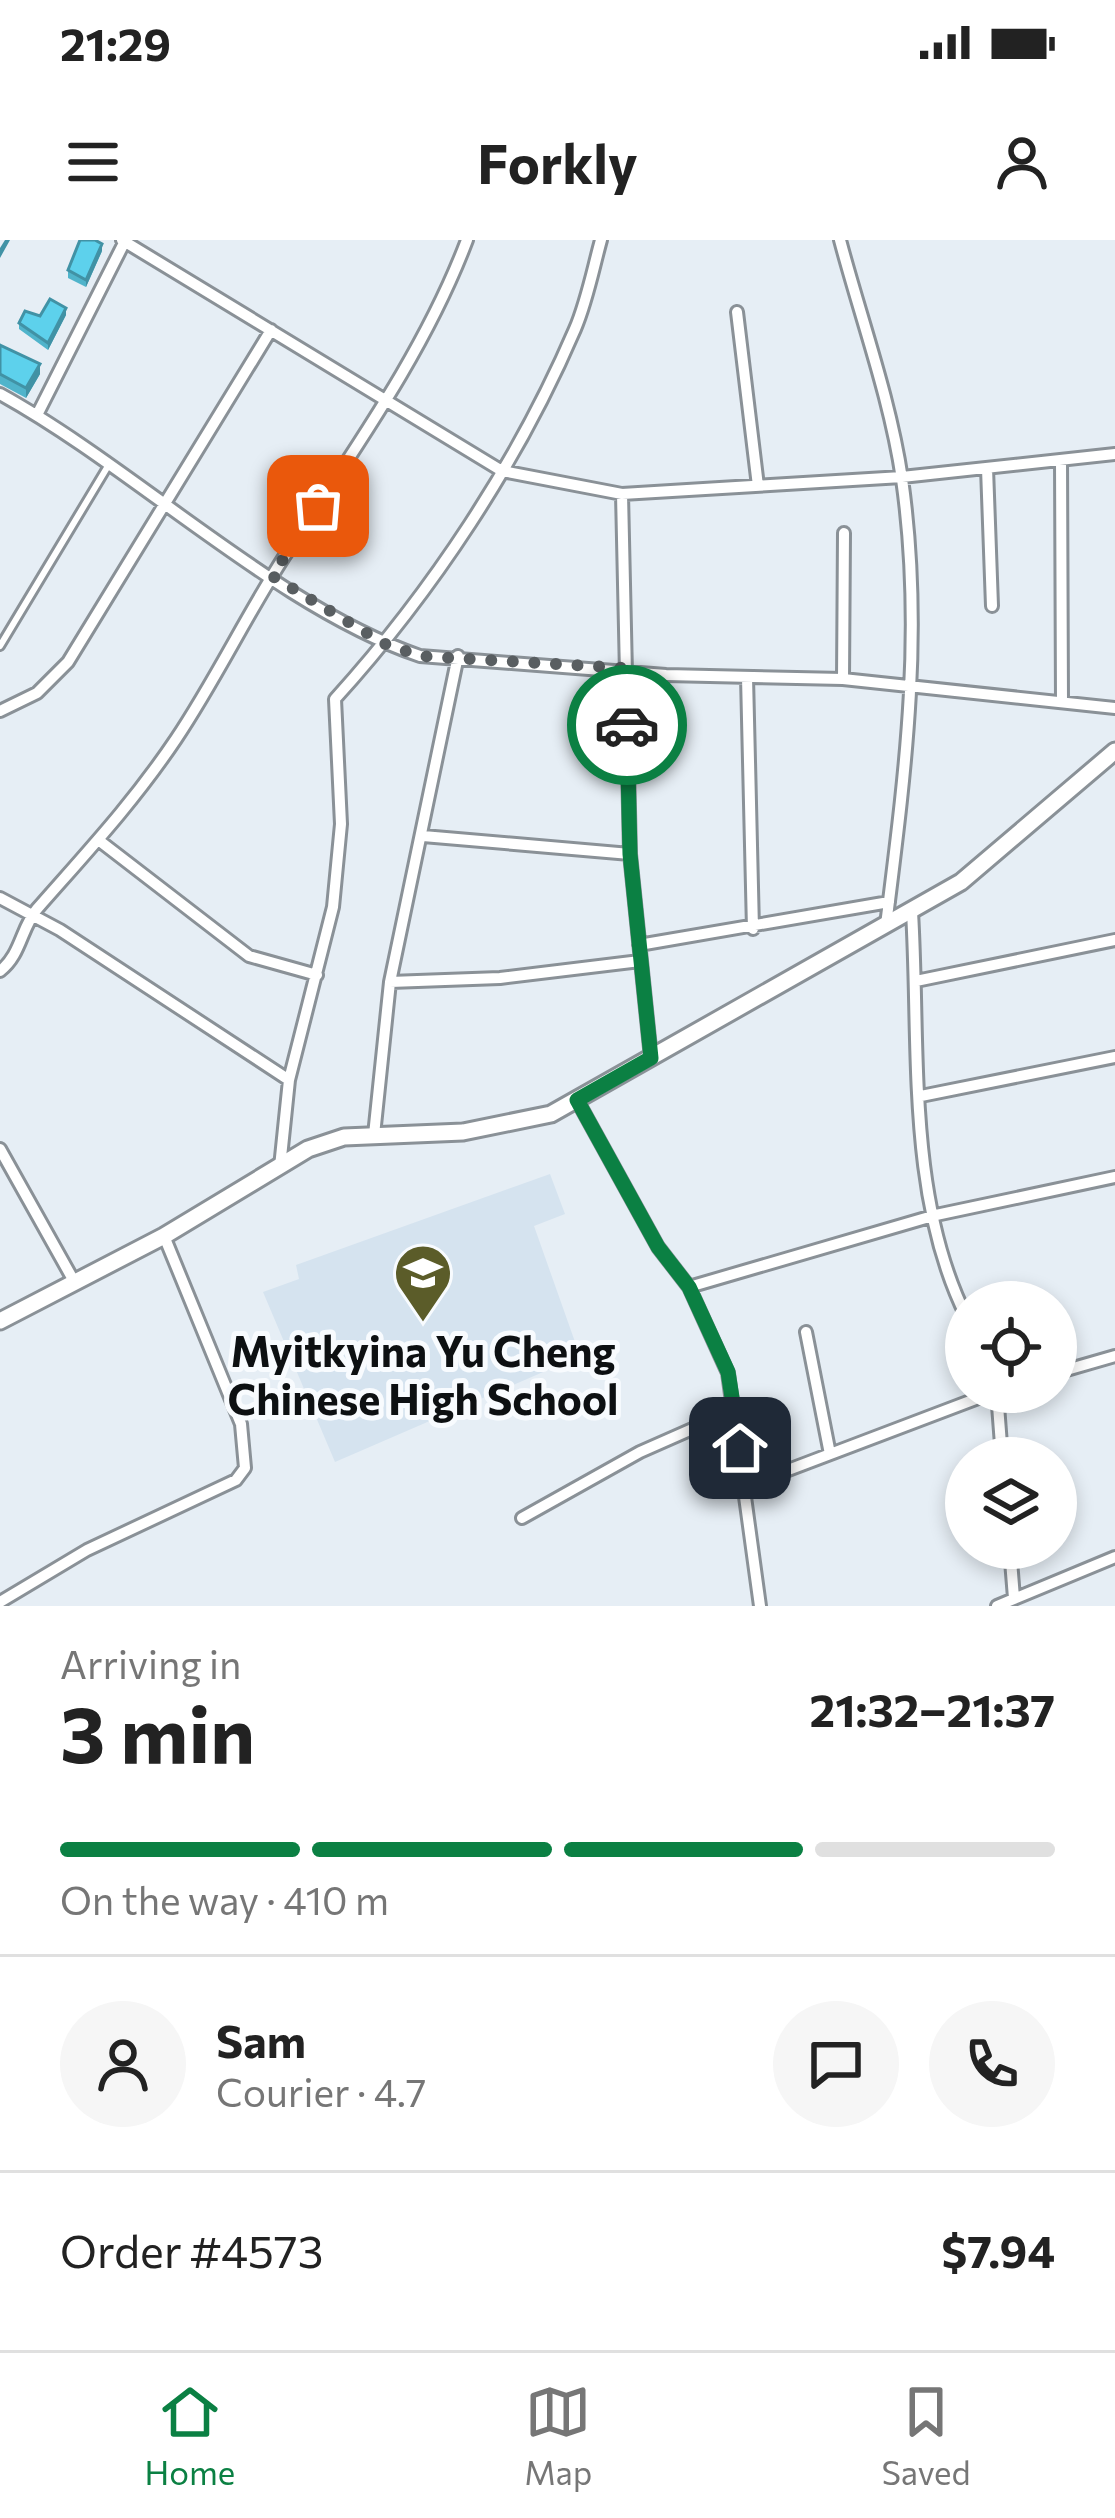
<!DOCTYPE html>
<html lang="en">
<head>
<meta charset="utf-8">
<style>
  :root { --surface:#fff; --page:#f6f6f6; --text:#222; --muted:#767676; --line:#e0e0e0; --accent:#0b8043 }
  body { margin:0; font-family:Commissioner,sans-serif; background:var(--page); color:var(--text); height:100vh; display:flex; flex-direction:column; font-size:45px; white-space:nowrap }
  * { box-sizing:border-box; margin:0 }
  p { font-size:39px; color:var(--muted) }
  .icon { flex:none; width:66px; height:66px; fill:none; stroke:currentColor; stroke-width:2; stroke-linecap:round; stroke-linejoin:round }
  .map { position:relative; height:1366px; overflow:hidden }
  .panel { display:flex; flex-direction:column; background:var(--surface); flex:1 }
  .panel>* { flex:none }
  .controls { position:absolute; left:945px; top:1041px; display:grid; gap:24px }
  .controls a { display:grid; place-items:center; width:132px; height:132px; border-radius:50%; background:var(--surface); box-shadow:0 6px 18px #0003; font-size:60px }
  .pin { position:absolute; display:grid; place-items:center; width:102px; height:102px; color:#fff; margin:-51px; border-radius:24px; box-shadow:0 6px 18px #0006 }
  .courier { position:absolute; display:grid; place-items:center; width:120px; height:120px; margin:-60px; border:9px solid #0b8043; border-radius:50%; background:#fff; color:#222; box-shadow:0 3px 15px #0007 }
  .head em { font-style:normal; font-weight:700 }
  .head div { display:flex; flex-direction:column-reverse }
  .head { display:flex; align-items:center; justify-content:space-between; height:204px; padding:0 60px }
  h1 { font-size:78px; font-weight:700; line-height:90px }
  .bar { display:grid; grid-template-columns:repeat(4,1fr); gap:18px 12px; align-content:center; height:144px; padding:0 60px }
  .bar i { height:15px; border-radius:9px; background:var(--line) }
  .bar .active { background:var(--accent) }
  .bar p { grid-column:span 4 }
  .line { display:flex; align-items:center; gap:30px; padding:0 60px; border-top:3px solid var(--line) }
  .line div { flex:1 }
  .round { display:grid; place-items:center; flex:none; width:126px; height:126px; border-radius:63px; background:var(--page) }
  .status { display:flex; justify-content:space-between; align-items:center; height:84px; padding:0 60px; background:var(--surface); direction:ltr }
  .status svg { height:33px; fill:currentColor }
  header { display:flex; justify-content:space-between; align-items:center; height:156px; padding:0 60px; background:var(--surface); font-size:54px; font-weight:700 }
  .tabs { display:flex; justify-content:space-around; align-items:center; height:168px; border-top:3px solid var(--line); background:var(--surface); font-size:33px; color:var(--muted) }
  .tabs a { display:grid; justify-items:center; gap:6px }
  .tabs .active { color:var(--accent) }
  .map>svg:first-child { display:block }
  .built { fill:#d5e3ef }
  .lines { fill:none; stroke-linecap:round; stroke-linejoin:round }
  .lane-casing { stroke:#8a9197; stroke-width:12 }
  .street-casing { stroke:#8a9197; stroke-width:16 }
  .secondary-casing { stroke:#8a9197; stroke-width:21 }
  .lane { stroke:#fff; stroke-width:6 }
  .street { stroke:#fff; stroke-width:10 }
  .secondary { stroke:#fff; stroke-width:15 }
  .wall { fill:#50b4cb }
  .shaded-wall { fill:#4192a5 }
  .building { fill:#5dd1ec; stroke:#4192a5; stroke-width:3 }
  .done { stroke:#595e61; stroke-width:12; stroke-dasharray:0 21.6 }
  .route { stroke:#0b8043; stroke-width:15 }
  .labels { text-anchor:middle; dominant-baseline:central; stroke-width:10; stroke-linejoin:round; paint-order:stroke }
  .poi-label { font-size:42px; font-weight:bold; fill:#0d1012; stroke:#f8fbfe }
</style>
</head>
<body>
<div class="status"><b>21:29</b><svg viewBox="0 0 49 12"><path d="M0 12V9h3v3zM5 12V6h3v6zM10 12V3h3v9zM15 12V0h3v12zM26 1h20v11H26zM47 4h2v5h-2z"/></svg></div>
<header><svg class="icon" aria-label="menu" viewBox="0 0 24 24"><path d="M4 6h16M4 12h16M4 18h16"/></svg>Forkly<svg class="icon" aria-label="person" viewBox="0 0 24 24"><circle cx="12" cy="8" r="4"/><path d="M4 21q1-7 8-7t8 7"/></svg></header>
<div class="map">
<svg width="1115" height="1366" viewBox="0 0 1115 1366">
  <rect width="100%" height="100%" fill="#e6eef5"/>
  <path class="built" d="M550,934l15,40 -31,12 46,130 -245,106 -72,-170 36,-13 -3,-14z"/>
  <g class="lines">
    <defs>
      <path id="lane" d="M0,406l108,-180"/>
      <path id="street" d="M122,0l380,231 120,23 280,-17 213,-23
        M840,0c21,79 50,158 62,239 22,154 3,294 -16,446
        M737,72l21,174
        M0,154c136,75 278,214 420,262l246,19 177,4 272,29
        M37,175l88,-174
        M1061,220l1,242
        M987,228l5,138
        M622,254l8,360 21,204
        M747,437l6,252
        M843,439l1,-146
        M0,471l37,-18 31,-31 203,-332
        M423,596l207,18
        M101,602l148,114 68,19
        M0,658l60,32 229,150 -9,87
        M912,672c8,132 -6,283 54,404
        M639,705l250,-43
        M0,731c21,-16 21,-43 37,-62 50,-57 96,-106 139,-170 39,-58 70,-123 108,-182 66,-102 140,-203 183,-317
        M916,741l199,-41
        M390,742l110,-4 140,-17
        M289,840l44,-173 8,-83 -6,-125c97,-107 183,-237 240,-370 12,-28 18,-60 26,-89
        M921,856l194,-39
        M577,860l81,147 31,40 39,86 32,233
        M374,895l16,-153 68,-326
        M0,909l75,134
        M689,1047l247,-72 179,-38
        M806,1092l24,122
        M1056,1133l59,-17
        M997,1152l5,66
        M746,1246l248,-94
        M522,1278l118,-66 93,-41
        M1010,1308l4,50
        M0,1362l87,-52 149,-70 9,-12 -4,-44 -77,-188
        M997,1366l118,-49"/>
      <path id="secondary" d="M0,1081l164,-85 144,-87 36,-12 119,-5 88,-18 410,-232 154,-131"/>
    </defs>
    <use href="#lane" class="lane-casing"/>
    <use href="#street" class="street-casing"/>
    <use href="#secondary" class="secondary-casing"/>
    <use href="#lane" class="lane"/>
    <use href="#street" class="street"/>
    <use href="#secondary" class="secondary"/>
  </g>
  <path class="wall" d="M102,11l-16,36 -18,-9v-8z
    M66,75l-18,35 -29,-21v-6l21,-7z
    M0,105l40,29 -14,24 -26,-14z"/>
  <path class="shaded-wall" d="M5,0h5l-10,18v-10z
    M102,4v7l-16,36v-7z
    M66,68v7l-18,35v-7z
    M40,124v10l-14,24v-10z"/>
  <path class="building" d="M80,0h15l7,4 -16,36 -18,-10z
    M50,59l16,9 -18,35 -29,-20 6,-12 15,5z
    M0,105l40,19 -14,24 -26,-14z"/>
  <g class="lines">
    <path class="done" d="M318,266l-46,70 113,68 35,12 206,12 1,57"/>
    <path class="route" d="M627,485l3,129 21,204 -74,42 81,147 31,40 39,85 12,76"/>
  </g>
  <defs>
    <symbol id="school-pin" viewBox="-11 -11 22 30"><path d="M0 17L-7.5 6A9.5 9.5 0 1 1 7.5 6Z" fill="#5b5c29" stroke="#f8fbfe"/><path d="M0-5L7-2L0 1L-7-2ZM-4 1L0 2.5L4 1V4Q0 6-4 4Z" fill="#fff"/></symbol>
  </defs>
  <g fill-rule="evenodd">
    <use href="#school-pin" x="390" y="1000" width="66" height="90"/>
  </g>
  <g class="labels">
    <g class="poi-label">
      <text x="423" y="1110">Myitkyina Yu Cheng<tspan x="423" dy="48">Chinese High School</tspan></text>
    </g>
  </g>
</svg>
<div class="controls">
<a><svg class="icon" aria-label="locate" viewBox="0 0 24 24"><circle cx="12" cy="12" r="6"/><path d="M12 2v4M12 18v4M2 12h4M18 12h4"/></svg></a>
<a><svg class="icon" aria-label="layers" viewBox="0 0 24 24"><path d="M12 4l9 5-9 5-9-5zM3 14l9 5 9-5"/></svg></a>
</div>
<div class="pin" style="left:318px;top:266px;background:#ea580c"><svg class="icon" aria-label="bag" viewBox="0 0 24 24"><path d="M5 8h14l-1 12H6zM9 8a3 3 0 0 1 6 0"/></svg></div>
<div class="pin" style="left:740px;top:1208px;background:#1f2937"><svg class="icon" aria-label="home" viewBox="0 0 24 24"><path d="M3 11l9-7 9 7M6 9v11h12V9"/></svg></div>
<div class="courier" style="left:627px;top:485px"><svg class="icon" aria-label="car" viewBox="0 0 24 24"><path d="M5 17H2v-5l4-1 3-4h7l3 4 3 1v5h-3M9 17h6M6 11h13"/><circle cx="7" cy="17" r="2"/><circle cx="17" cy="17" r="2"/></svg></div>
</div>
<section class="panel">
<div class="head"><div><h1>3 min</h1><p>Arriving in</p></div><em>21:32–21:37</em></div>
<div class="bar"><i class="active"></i><i class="active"></i><i class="active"></i><i></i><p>On the way · 410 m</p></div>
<div class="line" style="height:216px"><a class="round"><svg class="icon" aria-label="person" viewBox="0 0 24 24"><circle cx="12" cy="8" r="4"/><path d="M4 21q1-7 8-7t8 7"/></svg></a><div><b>Sam</b><p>Courier · 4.7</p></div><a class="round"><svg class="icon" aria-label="chat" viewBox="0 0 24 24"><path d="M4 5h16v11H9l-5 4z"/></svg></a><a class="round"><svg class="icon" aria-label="phone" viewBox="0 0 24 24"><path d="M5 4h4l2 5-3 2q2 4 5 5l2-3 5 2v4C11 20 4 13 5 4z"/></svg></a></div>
<div class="line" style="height:156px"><div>Order #4573</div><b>$7.94</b></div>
</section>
<nav class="tabs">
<a class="active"><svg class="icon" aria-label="home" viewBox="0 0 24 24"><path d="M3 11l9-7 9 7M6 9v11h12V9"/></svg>Home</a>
<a><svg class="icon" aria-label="map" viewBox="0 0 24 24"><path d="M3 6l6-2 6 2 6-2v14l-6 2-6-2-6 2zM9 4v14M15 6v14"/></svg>Map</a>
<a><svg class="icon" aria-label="saved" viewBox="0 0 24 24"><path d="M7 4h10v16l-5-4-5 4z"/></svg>Saved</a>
</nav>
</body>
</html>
